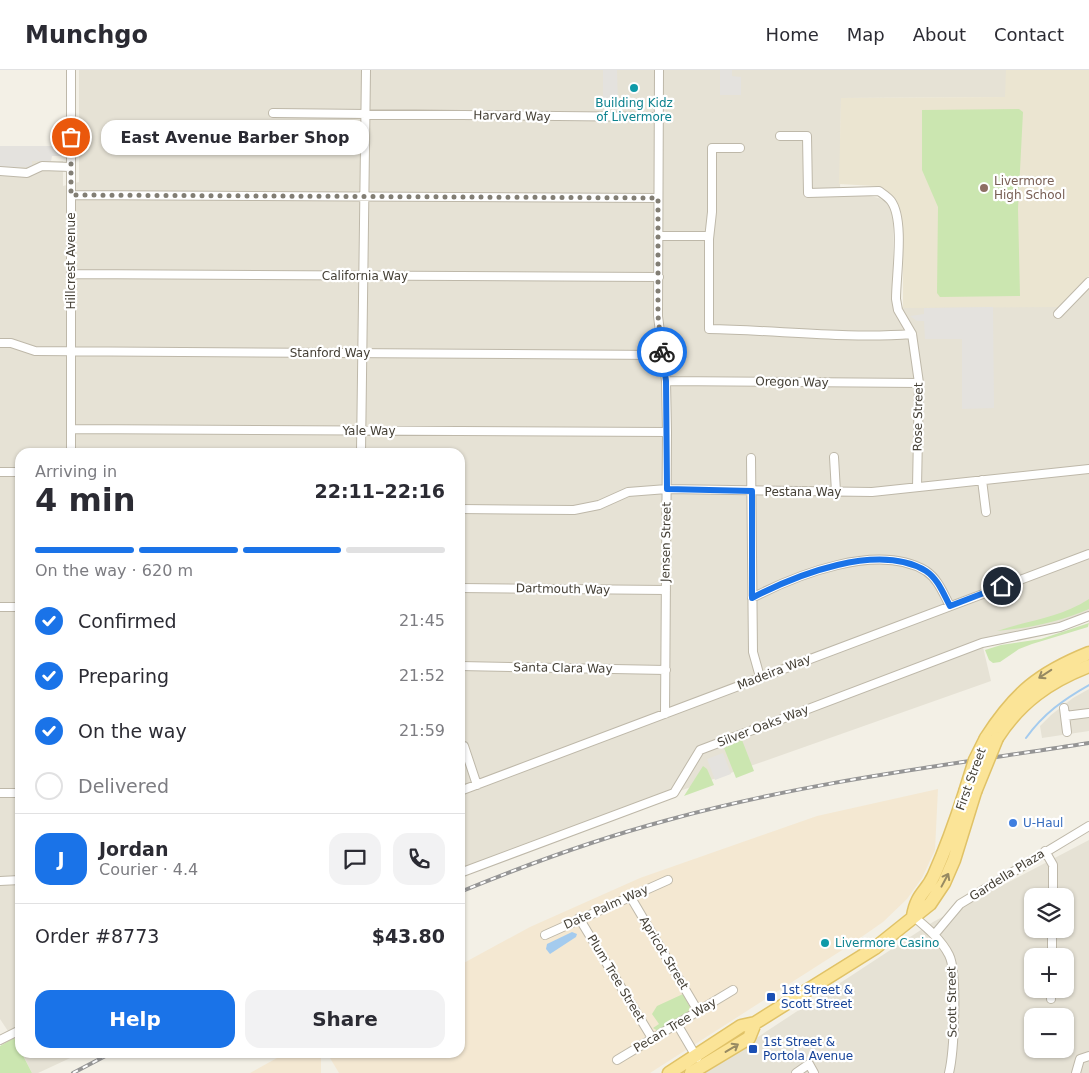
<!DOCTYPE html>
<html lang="en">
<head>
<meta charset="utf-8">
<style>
  :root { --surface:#fff; --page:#f2f2f3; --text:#2b2b33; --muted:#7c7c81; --line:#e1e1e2; --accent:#1a73e8 }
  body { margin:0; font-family:"DejaVu Sans",sans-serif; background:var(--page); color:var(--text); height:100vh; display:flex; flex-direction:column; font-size:19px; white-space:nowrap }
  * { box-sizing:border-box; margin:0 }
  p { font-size:16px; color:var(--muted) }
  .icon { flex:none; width:28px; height:28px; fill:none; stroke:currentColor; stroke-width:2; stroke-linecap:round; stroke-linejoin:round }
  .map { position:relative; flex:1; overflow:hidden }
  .side { position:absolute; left:15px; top:378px; width:450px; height:610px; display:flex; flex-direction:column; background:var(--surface); border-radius:15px; box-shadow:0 1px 4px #0004 }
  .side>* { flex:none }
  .buttons { position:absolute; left:1024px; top:818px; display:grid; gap:10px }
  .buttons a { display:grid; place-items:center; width:50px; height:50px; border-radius:10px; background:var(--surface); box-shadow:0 1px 4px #0004; font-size:25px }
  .pin { position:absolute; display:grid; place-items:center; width:42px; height:42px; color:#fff; margin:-21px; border:2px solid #fff; border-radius:50%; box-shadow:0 1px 5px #0007 }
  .courier { position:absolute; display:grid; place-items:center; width:50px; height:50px; margin:-25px; border:4px solid #1a73e8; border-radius:50%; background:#fff; color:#222; box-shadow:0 1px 6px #0007 }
  .bubble { position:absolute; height:35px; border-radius:15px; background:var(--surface); box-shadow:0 1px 4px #0004; font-size:16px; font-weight:700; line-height:35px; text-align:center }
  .headline em { font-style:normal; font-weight:700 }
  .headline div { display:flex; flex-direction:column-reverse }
  .headline { display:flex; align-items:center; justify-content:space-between; height:85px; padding:0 20px }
  h1 { font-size:32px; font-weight:700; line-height:38px }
  .bar { display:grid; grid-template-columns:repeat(4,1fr); gap:8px 5px; align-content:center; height:60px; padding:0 20px }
  .bar i { height:6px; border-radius:4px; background:var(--line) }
  .bar .current { background:var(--accent) }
  .bar p { grid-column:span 4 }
  .line { display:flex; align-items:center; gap:12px; padding:0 20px; border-top:1px solid var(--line) }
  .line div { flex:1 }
  .round { display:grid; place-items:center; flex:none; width:52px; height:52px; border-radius:15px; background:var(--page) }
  ol { padding:0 20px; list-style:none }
  li { display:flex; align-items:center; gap:15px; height:55px }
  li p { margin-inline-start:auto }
  li .icon { padding:5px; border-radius:50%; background:var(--accent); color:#fff; stroke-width:4 }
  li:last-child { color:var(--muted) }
  li i { width:28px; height:28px; border:2px solid var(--line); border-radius:50% }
  .button { display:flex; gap:10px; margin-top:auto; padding:10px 20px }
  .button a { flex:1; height:58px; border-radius:15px; background:var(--accent); color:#fff; font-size:20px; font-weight:700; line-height:58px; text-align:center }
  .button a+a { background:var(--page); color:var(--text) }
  header { display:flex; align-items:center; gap:30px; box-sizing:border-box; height:70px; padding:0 25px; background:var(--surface); border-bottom:1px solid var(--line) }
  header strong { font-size:24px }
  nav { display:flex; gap:28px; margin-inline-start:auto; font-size:18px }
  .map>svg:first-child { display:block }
  .residential { fill:#e6e2d5; fill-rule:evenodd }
  .commercial { fill:#f4e8d2 }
  .education { fill:#ebe5d1 }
  .green { fill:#cbe6b0 }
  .parking { fill:#e4e2de }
  .water { fill:#a4cbee }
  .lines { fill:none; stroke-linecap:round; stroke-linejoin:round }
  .stream { stroke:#a4cbee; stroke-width:2 }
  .minor-casing { stroke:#beb8a9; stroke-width:10 }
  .primary-casing { stroke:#e0c267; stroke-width:15 }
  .minor { stroke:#fff; stroke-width:8 }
  .primary { stroke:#fbe497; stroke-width:12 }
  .rail-casing { stroke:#959595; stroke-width:4 }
  .rail { stroke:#fff; stroke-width:2; stroke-dasharray:5.5; stroke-linecap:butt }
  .primary-bridge-casing { stroke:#e0c267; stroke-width:15; stroke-linecap:butt }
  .primary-bridge { stroke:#fbe497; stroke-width:12 }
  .oneway { stroke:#978a62 }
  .done { stroke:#827e74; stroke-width:5; stroke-dasharray:0 9 }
  .route { stroke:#1a73e8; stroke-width:6 }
  .culture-dot { fill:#0f9aa8; stroke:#fff; stroke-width:2 }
  .education-dot { fill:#8d6e63; stroke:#fff; stroke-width:2 }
  .shop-dot { fill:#3f7fe0; stroke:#fff; stroke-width:2 }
  .transit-dot { fill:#1a4fb4; stroke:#fff; stroke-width:2 }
  .labels { text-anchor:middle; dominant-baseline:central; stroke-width:4.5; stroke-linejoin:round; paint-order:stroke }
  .culture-label { font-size:12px; fill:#0d838f; stroke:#fff }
  .street-label { font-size:12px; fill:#454036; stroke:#fff }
  .education-label { font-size:12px; fill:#785e54; stroke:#fff; text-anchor:start }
  .shop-label { font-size:12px; fill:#366cbe; stroke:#fff; text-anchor:start }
  .transit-label { font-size:12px; fill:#164399; stroke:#fff; text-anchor:start }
</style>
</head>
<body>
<header>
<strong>Munchgo</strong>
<nav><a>Home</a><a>Map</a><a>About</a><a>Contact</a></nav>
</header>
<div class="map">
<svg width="1089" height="1003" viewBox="0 0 1089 1003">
  <rect width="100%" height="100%" fill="#f3f0e6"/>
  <path class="residential" d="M79,0h927v27l-165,1 -1,96h21l18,4 9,5 5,15v89h165l5,4 26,-22v325l-10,7 -97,22 9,38 -317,112 -214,80v-421h-440v597l-20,-30v-852h32v-6h31v25l16,-4z
    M1089,619v42l-47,7 -2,-12 11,-11 22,-17z
    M1089,770v233h-386l230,-151zM1032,826h33v33h-33zM1032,886h33v33h-33zM1032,946h33v33h-33z
    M22,983h59l-43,20h-6z"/>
  <path class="commercial" d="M938,719l-3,61 -13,28 -15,21 -24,23 -33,23 -200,128h-311l-12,-20 133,-1v-87l70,-38 110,-49 177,-62z
    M286,983h35v20h-71z"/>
  <path class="education" d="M1006,0h83v206l-31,31 -155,1v-80l-6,-27 -12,-11 -10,-4 -36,-2 2,-86 164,-1z"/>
  <path class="green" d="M1019,39l4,3 -5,97 2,87 -80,1 -3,-4 1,-86 -16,-37v-60z
    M1089,529v10c-30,13 -59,19 -92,22 32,-11 63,-13 92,-32z
    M1089,553l-1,4 -56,17 -13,5 -19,13 -7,1 -4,-3 -4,-10 16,-5 40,-6z
    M742,670l12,31 -18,7 -12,-30z
    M703,696l4,3 7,16 -30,11z
    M683,924l7,13 -2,5 -30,19 -5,-3 6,-4 -7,-10 5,-8z
    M14,968l18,35h-32v-27z"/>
  <path class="parking" d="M603,0h14l1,37h-15z
    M720,0h12v6l9,1v18h-21z
    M0,76h62l1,10h-11l-1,5h-19v6h-32z
    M993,237l1,101 -32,1v-70h-37l-1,-18h-7l-7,-5 14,-2v-6z
    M723,683l8,21 -16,6 -8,-21z"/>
  <path class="water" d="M572,862l5,2 -1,3 -26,17 -4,-5 1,-5z"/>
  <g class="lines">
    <path class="stream" d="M1026,668c17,-24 38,-39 63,-53"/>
    <defs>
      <path id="minor" d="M659,0l-1,246 8,65 1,51 -2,282
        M273,43l385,4
        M780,66h27l1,57 71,-2c4,3 9,6 12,10 14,19 5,74 5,98l2,11 14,24
        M740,78h-28v64l-3,27v90c68,1 136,10 203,5l7,49 -2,104
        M0,101l27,2 15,-7 29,1
        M71,125l587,3
        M658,166h51
        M71,204l588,3
        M1058,244l31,-32
        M0,273h11l24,8 627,4
        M666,311l253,2
        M71,359l596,3
        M71,382v-382
        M361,382l5,-382
        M834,387l2,35
        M751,388l2,194 7,25
        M0,402h20
        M982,410l4,32
        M460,439l114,1 25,-5 29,-13 39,-3 205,3 217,-23
        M460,518l206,2
        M752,528c44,-23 126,-56 174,-27 12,8 17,22 24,35
        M0,537h20
        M460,596l206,4
        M1064,638l3,24
        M1065,646l24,-3
        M460,676h4l13,39
        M460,721l629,-237
        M0,723h20
        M1045,781l8,14v31
        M460,803l214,-80 26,-43 282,-107 78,-16 29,-11
        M0,811l20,-1
        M630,826l68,115
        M913,846c13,11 28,23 36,39 9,18 5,97 0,118
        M579,848l73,120
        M545,865l123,-55
        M934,865l26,-31 129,-78
        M1052,886v-27
        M1051,929v-10
        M677,954l20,34
        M0,970l20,-10
        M617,990l116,-70
        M796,1003l13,-9 5,9
        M1076,1003l4,-14 9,-3"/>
      <path id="primary" d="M986,668c29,-45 53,-65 103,-85
        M997,668c23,-36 53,-57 92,-72
        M913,846c4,-23 13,-23 21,-41 12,-27 22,-55 31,-83
        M669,1003l72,-47 14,-3 120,-75 55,-44 14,-21 10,-23 21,-68
        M691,1003l58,-35 6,-15"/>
    </defs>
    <use href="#minor" class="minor-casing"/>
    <use href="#primary" class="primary-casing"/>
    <use href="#minor" class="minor"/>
    <use href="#primary" class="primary"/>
    <defs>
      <path id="rail" d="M460,822c68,-28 137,-53 208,-72 137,-38 280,-55 421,-77
        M73,1003l40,-21"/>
    </defs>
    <use href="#rail" class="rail-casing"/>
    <use href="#rail" class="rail"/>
    <defs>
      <path id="primary-bridge" d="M965,722l10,-32 11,-22
        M975,722l22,-54"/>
    </defs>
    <use href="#primary-bridge" class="primary-bridge-casing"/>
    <use href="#primary-bridge" class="primary-bridge"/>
  </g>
  <defs><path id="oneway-shaft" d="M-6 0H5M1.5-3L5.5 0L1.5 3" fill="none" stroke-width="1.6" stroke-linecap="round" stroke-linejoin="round" transform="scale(1.25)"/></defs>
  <g class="oneway">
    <use href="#oneway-shaft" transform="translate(1045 604) rotate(147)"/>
    <use href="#oneway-shaft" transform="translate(945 810) rotate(-62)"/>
    <use href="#oneway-shaft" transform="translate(732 978) rotate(-31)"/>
  </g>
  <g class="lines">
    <path class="done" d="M71,67v58l587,3v118l4,36"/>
    <path class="route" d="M662,282l4,29 1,108 85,2v107c44,-23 126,-56 174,-27 12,8 17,22 24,35l52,-20"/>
  </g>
  <g class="culture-dot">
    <circle cx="634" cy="18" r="5"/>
    <circle cx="825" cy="873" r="5"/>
  </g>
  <circle class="education-dot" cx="984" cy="118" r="5"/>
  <circle class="shop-dot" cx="1013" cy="753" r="5"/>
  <g class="transit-dot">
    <rect x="766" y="922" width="10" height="10" rx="2.5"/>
    <rect x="748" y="974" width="10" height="10" rx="2.5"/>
  </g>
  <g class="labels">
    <g class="culture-label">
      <text x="634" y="33">Building Kidz<tspan x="634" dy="14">of Livermore</tspan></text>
      <text x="835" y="873" text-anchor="start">Livermore Casino</text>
    </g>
    <g class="street-label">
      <text transform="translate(512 46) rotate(1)">Harvard Way</text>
      <text transform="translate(71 191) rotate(-90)">Hillcrest Avenue</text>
      <text x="365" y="206">California Way</text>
      <text x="330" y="283">Stanford Way</text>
      <text transform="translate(792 312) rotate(1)">Oregon Way</text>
      <text transform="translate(918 347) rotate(-89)">Rose Street</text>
      <text x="369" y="361">Yale Way</text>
      <text x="803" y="422">Pestana Way</text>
      <text transform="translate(666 472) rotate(-89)">Jensen Street</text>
      <text transform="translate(563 519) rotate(1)">Dartmouth Way</text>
      <text transform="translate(563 598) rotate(1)">Santa Clara Way</text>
      <text transform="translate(774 602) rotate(-21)">Madeira Way</text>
      <text transform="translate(763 656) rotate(-21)">Silver Oaks Way</text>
      <text transform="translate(971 709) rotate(-70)">First Street</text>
      <text transform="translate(1007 805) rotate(-32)">Gardella Plaza</text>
      <text transform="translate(606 837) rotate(-24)">Date Palm Way</text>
      <text transform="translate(664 883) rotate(59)">Apricot Street</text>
      <text transform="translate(616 908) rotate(59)">Plum Tree Street</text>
      <text transform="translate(952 932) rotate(-91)">Scott Street</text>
      <text transform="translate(675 955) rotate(-31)">Pecan Tree Way</text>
    </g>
    <g class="education-label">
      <text x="994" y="111">Livermore<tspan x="994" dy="14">High School</tspan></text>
    </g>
    <g class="shop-label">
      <text x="1023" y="753">U-Haul</text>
    </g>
    <g class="transit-label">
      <text x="781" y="920">1st Street &amp;<tspan x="781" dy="14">Scott Street</tspan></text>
      <text x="763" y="972">1st Street &amp;<tspan x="763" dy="14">Portola Avenue</tspan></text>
    </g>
  </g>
</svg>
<div class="buttons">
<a><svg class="icon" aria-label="layers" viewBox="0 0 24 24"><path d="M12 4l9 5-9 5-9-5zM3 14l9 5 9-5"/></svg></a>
<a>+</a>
<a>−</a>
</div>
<div class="pin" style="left:71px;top:67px;background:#ea580c"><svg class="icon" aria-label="bag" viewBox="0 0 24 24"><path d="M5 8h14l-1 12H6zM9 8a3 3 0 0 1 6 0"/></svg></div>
<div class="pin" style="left:1002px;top:516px;background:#1f2937"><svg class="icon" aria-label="home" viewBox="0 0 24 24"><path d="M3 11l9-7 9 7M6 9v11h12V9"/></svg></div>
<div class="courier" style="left:662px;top:282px"><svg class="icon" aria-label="bike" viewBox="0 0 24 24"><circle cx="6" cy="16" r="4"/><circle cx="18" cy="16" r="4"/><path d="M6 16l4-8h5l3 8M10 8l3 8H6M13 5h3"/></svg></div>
<div class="bubble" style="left:101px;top:50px;width:268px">East Avenue Barber Shop</div>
<section class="side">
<div class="headline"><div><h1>4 min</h1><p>Arriving in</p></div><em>22:11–22:16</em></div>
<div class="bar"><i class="current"></i><i class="current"></i><i class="current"></i><i></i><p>On the way · 620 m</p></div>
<ol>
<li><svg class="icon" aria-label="check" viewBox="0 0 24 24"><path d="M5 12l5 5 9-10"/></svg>Confirmed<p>21:45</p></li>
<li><svg class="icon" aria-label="check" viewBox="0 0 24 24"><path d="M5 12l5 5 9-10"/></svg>Preparing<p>21:52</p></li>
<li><svg class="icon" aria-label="check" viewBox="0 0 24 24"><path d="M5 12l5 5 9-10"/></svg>On the way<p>21:59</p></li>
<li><i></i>Delivered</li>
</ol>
<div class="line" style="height:90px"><b class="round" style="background:var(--accent);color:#fff">J</b><div><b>Jordan</b><p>Courier · 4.4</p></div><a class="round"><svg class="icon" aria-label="chat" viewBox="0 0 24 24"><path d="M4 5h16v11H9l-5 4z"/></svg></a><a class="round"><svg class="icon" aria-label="phone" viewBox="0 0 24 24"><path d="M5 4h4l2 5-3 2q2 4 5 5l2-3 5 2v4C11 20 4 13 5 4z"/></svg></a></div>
<div class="line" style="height:65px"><div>Order #8773</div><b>$43.80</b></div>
<div class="button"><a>Help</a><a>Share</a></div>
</section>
</div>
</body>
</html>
